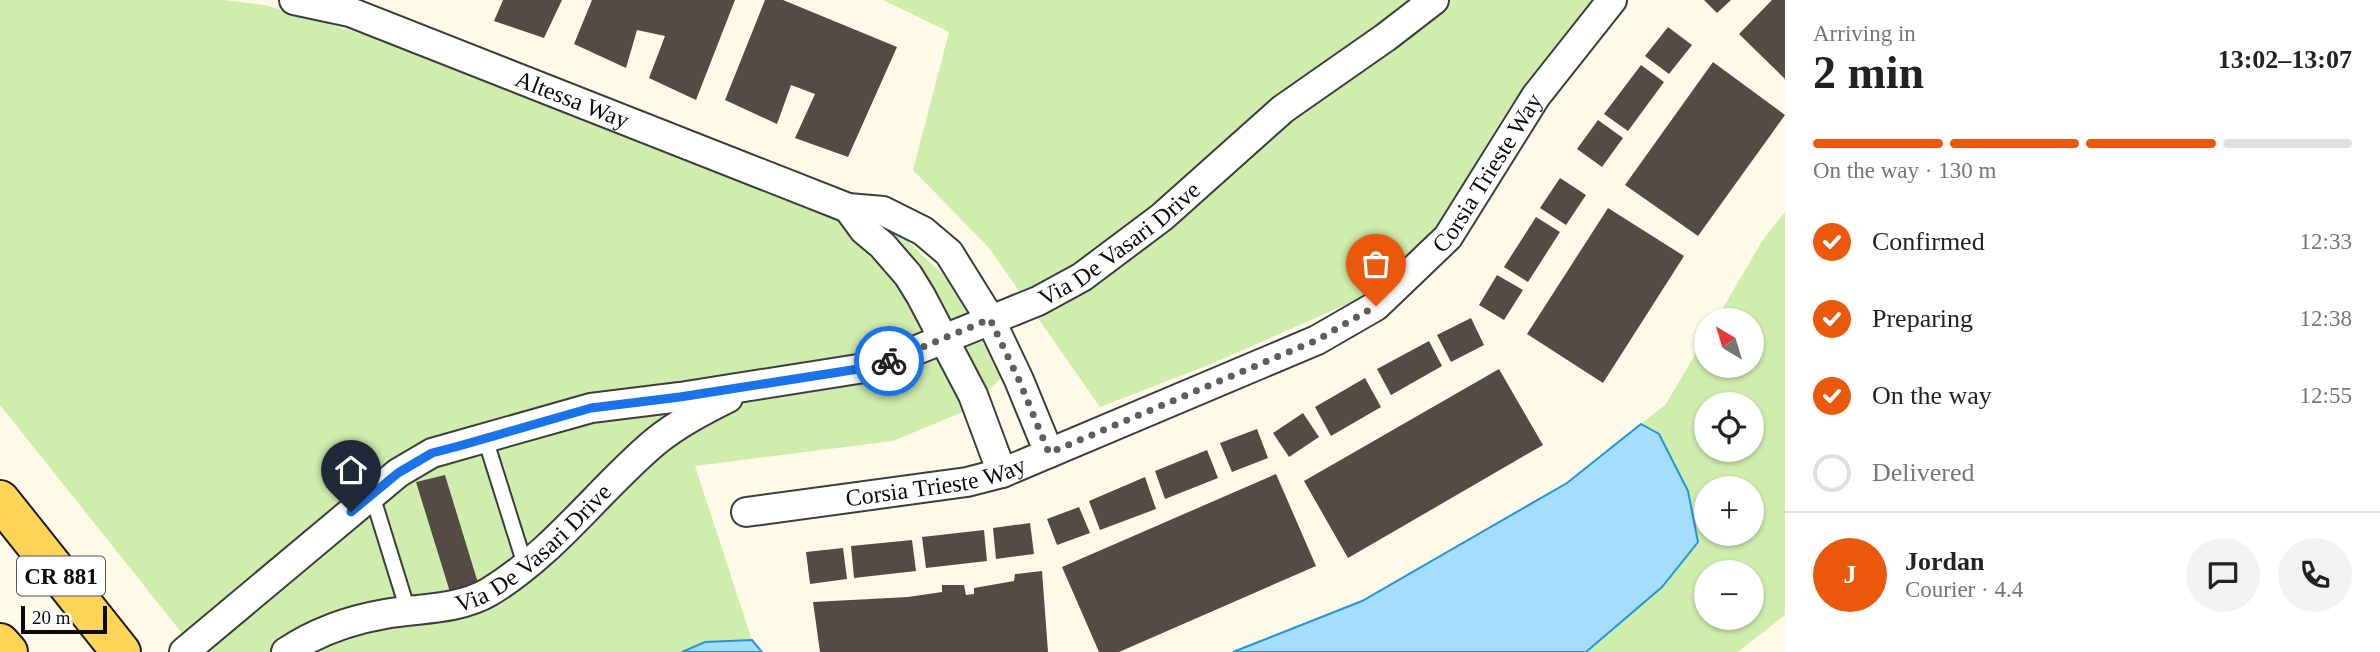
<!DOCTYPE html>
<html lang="en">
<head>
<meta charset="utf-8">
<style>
  :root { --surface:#fff; --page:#f2f2f2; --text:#222; --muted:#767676; --line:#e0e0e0; --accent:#ea580c }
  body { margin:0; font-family:Georgia,serif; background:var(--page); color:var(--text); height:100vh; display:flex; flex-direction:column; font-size:26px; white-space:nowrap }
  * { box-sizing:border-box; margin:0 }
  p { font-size:23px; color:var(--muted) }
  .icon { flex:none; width:38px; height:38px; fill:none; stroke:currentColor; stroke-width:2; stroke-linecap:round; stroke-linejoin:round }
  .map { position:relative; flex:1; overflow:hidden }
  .side { display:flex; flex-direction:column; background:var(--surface); width:595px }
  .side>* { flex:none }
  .needle { width:46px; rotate:322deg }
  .controls { position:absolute; left:1694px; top:308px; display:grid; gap:14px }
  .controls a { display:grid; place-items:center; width:70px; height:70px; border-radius:50%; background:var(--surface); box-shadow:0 2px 5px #0004; font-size:35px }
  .scale { position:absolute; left:21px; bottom:18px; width:86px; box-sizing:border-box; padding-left:7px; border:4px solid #0a0a0a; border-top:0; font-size:19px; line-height:24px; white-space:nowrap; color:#0a0a0a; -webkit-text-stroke:5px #fff; paint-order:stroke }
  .pin { position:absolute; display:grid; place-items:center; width:60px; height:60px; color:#fff; margin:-72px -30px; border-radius:50% 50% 50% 0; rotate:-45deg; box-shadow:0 0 7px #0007 }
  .pin .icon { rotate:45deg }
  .courier { position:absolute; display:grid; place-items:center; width:70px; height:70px; margin:-35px; border:5px solid #1a73e8; border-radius:50%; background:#fff; color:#222; box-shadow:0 2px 9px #0007 }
  .overview em { font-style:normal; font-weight:800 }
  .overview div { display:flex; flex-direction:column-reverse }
  .overview { display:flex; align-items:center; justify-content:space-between; height:119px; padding:0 28px }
  h1 { font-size:46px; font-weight:800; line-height:52px }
  .bar { display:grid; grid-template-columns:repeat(4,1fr); gap:10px 7px; align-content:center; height:84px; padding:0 28px }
  .bar i { height:9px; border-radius:5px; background:var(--line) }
  .bar .current { background:var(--accent) }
  .bar p { grid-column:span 4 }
  .line { display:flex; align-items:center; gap:18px; padding:0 28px; border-top:2px solid var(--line) }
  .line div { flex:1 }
  .round { display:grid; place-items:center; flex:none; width:74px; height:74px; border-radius:37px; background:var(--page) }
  ol { padding:0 28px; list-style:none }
  li { display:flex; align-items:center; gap:21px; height:77px }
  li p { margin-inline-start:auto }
  li .icon { padding:7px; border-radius:50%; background:var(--accent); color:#fff; stroke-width:4 }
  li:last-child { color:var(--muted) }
  li i { width:38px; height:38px; border:4px solid var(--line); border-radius:50% }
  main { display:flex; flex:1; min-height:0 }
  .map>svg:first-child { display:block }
  .green { fill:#cfedad; fill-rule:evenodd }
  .water { fill:#a5ddfd; stroke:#2595db; stroke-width:2 }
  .building { fill:#544b45 }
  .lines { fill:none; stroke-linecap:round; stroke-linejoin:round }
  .lane-casing { stroke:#3d3d3d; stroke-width:18 }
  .street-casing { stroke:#3d3d3d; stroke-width:32 }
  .primary-casing { stroke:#1b1b1b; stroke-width:42 }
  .lane { stroke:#fff; stroke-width:14 }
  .street { stroke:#fff; stroke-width:28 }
  .primary { stroke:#ffd457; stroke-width:38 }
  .done { stroke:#605e57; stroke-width:7; stroke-dasharray:0 12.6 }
  .route { stroke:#1a73e8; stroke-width:9 }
  .labels { text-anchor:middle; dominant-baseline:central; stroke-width:7; stroke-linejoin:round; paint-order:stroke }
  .shield { fill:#fff; stroke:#545454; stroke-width:2 }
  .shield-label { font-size:23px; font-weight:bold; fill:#0a0a0a }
  .street-label { font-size:24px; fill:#0a0a0a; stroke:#fff }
</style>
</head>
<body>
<main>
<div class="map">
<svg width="1785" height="652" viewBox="0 0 1785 652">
  <rect width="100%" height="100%" fill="#fffae7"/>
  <path class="green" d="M0,0h223l42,5 267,80 354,135 95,92 26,60 -37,37 -77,32 -198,25 57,174 -47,2 -23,10h-485l-197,-247z
    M883,0h709l-82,106 -76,125 -55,59 -168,74 -111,43 -111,-159 -76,-78 36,-138z
    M1785,212v403l-47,37h-152l76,-65 36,-45 -10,-51 -29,-57 -18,-10 25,-20 40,-68v30h46v-46h-36l46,-79zM1706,404h46v46h-46zM1706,488h46v46h-46zM1706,572h46v46h-46z"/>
  <path class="water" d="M1641,424l18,10 29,57 10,51 -36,45 -76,65h-353l129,-51 205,-118z
    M752,640l10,12h-80l23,-10z"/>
  <path class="building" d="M503,0h59l-18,38 -50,-17z
    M592,0h143l-39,100 -47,-22 16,-42 -28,-6 -11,38 -52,-24z
    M765,0h18l114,47 -49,110 -53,-19 20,-44 -24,-9 -14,39 -52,-24z
    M1704,0h27l-14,13z
    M1772,0h13v79l-46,-45z
    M1668,27l24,18 -23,29 -24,-18z
    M1713,62l72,53 -87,121 -73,-51z
    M1641,65l23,17 -36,49 -24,-17z
    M1598,120l25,18 -21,29 -25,-18z
    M1560,178l26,17 -20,30 -26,-17z
    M1608,208l76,48 -81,127 -76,-49z
    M1536,217l24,15 -32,50 -24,-15z
    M1497,275l26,15 -19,30 -25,-15z
    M1471,318l13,27 -33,17 -14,-27z
    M1429,341l13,25 -51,29 -14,-26z
    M1499,369l44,76 -195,113 -44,-77z
    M1365,378l16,29 -50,29 -16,-29z
    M1303,413l16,24 -30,20 -16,-24z
    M1257,429l11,29 -36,14 -12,-29z
    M1207,450l11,28 -53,21 -10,-28z
    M1276,474l40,92 -197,86h-20l-37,-85z
    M445,475l33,108 -28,9 -34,-110z
    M1145,477l11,32 -56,21 -11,-29z
    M1079,507l11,26 -33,12 -10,-26z
    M1030,523l4,31 -38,5 -3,-31z
    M984,530l3,31 -61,7 -4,-31z
    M912,540l4,31 -62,7 -3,-32z
    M843,548l4,31 -37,5 -4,-32z
    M1042,571l6,81h-228l-7,-50 95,-5 34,-5v-7h22l2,10 8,-1v-6l40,-7 1,-7z"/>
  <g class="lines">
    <defs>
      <path id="lane" d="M485,438l40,127
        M372,495l36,116"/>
      <g id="street">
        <path id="s1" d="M294,0l56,12 498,196 35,3 40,20 26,22 41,66 29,61 30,73"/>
        <path d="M848,208l16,22 18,15 26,30 13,21 52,99 29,78"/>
        <path id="s2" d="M746,512l221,-30 35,-9 315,-133 59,-34 72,-69 88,-141 76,-96"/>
        <path id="s3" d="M184,652l214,-179 34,-20 159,-45 89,-11 197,-31 161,-65 44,-24 80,-60 121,-108 103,-72 48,-37"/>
        <path id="s4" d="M286,652c30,-20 64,-32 99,-38 35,-6 73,-4 104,-22 65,-39 109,-102 166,-150 22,-18 47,-31 73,-44"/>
      </g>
      <path id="primary" d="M0,500l121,152
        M0,643l8,9"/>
    </defs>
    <use href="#lane" class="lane-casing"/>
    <use href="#street" class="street-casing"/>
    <use href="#primary" class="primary-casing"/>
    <use href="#lane" class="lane"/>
    <use href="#street" class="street"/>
    <use href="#primary" class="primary"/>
  </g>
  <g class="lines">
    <path class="done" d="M889,361l101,-42 29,61 30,73 268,-113 59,-34"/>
    <path class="route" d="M351,512l47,-39 34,-20 27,-7 132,-38 89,-11 172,-27 25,-4 12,-5"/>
  </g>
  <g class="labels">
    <rect class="shield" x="17" y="556.5" width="88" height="39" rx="5"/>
    <g class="shield-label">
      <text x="61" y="576">CR 881</text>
    </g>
    <g class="street-label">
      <text stroke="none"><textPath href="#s1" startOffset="296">Altessa Way</textPath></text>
      <text stroke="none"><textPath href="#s2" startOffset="844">Corsia Trieste Way</textPath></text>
      <text stroke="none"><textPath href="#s3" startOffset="1046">Via De Vasari Drive</textPath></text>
      <text stroke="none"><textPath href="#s2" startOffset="192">Corsia Trieste Way</textPath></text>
      <text stroke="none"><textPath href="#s4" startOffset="275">Via De Vasari Drive</textPath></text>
    </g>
  </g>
</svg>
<div class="controls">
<a><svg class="needle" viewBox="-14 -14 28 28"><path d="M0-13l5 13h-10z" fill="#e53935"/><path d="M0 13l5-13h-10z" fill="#767676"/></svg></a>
<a><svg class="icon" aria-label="locate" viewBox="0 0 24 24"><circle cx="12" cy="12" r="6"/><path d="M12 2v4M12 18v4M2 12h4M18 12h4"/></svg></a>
<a>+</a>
<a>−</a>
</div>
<div class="scale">20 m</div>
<div class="pin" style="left:1376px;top:306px;background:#ea580c"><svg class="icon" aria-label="bag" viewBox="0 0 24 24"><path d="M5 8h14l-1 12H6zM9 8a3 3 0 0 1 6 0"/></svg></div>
<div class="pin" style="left:351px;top:512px;background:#1f2937"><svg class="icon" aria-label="home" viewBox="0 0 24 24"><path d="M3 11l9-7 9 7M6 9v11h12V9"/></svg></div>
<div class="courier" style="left:889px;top:361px"><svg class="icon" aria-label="bike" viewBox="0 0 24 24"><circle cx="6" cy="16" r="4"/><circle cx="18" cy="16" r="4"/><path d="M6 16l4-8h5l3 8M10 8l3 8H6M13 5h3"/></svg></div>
</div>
<section class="side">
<div class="overview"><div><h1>2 min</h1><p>Arriving in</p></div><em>13:02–13:07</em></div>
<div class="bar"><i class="current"></i><i class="current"></i><i class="current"></i><i></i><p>On the way · 130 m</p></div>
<ol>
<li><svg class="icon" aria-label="check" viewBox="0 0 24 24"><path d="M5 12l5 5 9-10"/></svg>Confirmed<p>12:33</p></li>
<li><svg class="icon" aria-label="check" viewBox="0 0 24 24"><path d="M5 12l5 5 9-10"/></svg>Preparing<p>12:38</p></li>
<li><svg class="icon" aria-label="check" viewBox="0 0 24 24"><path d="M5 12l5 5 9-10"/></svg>On the way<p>12:55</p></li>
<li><i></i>Delivered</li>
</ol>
<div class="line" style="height:126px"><b class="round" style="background:var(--accent);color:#fff">J</b><div><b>Jordan</b><p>Courier · 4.4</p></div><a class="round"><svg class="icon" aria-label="chat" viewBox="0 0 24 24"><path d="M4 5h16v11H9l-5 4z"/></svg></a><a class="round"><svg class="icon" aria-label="phone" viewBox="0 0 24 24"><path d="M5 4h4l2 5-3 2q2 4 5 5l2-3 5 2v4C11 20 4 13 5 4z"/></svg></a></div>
</section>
</main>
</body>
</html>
